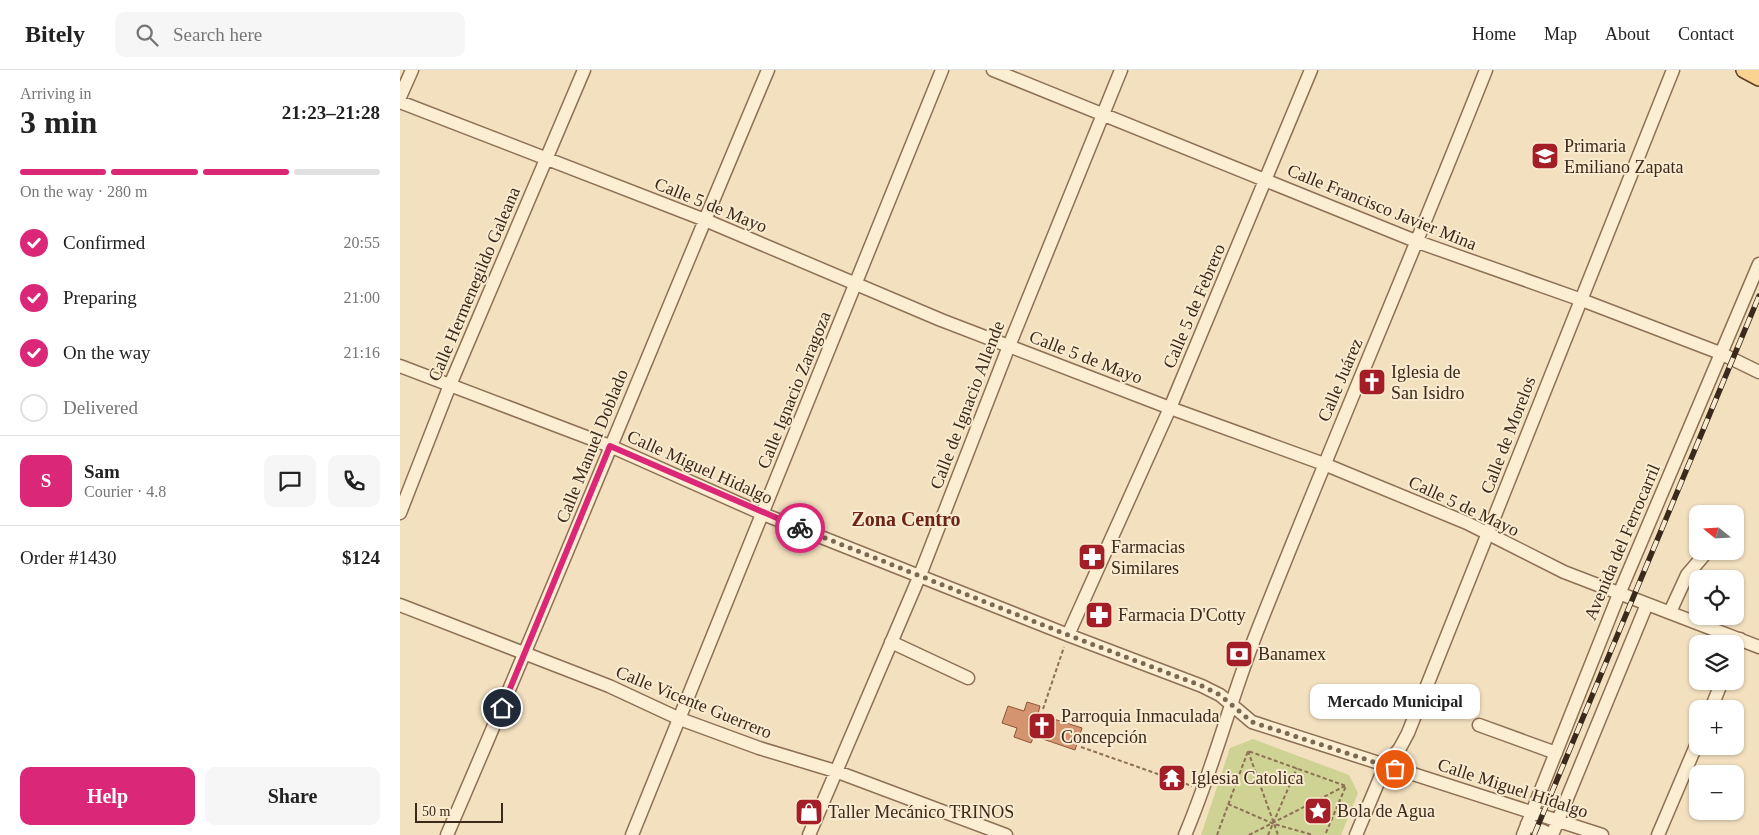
<!DOCTYPE html>
<html lang="en">
<head>
<meta charset="utf-8">
<style>
  :root { --surface:#fff; --page:#f6f6f6; --text:#222; --muted:#767676; --line:#e0e0e0; --accent:#db2777 }
  body { margin:0; font-family:Georgia,serif; background:var(--page); color:var(--text); height:100vh; display:flex; flex-direction:column; font-size:19px; white-space:nowrap }
  * { box-sizing:border-box; margin:0 }
  p { font-size:16px; color:var(--muted) }
  .icon { flex:none; width:28px; height:28px; fill:none; stroke:currentColor; stroke-width:2; stroke-linecap:round; stroke-linejoin:round }
  .map { position:relative; flex:1; overflow:hidden }
  .drawer { display:flex; flex-direction:column; background:var(--surface); width:400px }
  .drawer>* { flex:none }
  .needle { width:32px; rotate:288deg }
  .buttons { position:absolute; left:1289px; top:435px; display:grid; gap:10px }
  .buttons a { display:grid; place-items:center; width:55px; height:55px; border-radius:10px; background:var(--surface); box-shadow:0 1px 4px #0004; font-size:25px }
  .scale { position:absolute; left:15px; bottom:12px; width:88px; box-sizing:border-box; padding-left:5px; border:2px solid #3b291b; border-top:0; font-size:14px; line-height:18px; white-space:nowrap; color:#3b291b; -webkit-text-stroke:4px #f9ebcf; paint-order:stroke }
  .pin { position:absolute; display:grid; place-items:center; width:42px; height:42px; color:#fff; margin:-21px; border:2px solid #fff; border-radius:50%; box-shadow:0 1px 5px #0007 }
  .courier { position:absolute; display:grid; place-items:center; width:50px; height:50px; margin:-25px; border:4px solid #db2777; border-radius:50%; background:#fff; color:#222; box-shadow:0 1px 6px #0007 }
  .bubble { position:absolute; height:35px; border-radius:10px; background:var(--surface); box-shadow:0 1px 4px #0004; font-size:16px; font-weight:700; line-height:35px; text-align:center }
  .headline em { font-style:normal; font-weight:700 }
  .headline div { display:flex; flex-direction:column-reverse }
  .headline { display:flex; align-items:center; justify-content:space-between; height:85px; padding:0 20px }
  h1 { font-size:32px; font-weight:700; line-height:38px }
  .bar { display:grid; grid-template-columns:repeat(4,1fr); gap:8px 5px; align-content:center; height:60px; padding:0 20px }
  .bar i { height:6px; border-radius:4px; background:var(--line) }
  .bar .on { background:var(--accent) }
  .bar p { grid-column:span 4 }
  .line { display:flex; align-items:center; gap:12px; padding:0 20px; border-top:1px solid var(--line) }
  .line div { flex:1 }
  .round { display:grid; place-items:center; flex:none; width:52px; height:52px; border-radius:10px; background:var(--page) }
  ol { padding:0 20px; list-style:none }
  li { display:flex; align-items:center; gap:15px; height:55px }
  li p { margin-inline-start:auto }
  li .icon { padding:5px; border-radius:50%; background:var(--accent); color:#fff; stroke-width:4 }
  li:last-child { color:var(--muted) }
  li i { width:28px; height:28px; border:2px solid var(--line); border-radius:50% }
  .button { display:flex; gap:10px; margin-top:auto; padding:10px 20px }
  .button a { flex:1; height:58px; border-radius:10px; background:var(--accent); color:#fff; font-size:20px; font-weight:700; line-height:58px; text-align:center }
  .button a+a { background:var(--page); color:var(--text) }
  header { display:flex; align-items:center; gap:30px; box-sizing:border-box; height:70px; padding:0 25px; background:var(--surface); border-bottom:1px solid var(--line) }
  header strong { font-size:24px }
  nav { display:flex; gap:28px; margin-inline-start:auto; font-size:18px }
  .search { width:350px; height:45px; background:var(--page); display:flex; align-items:center; gap:12px; box-sizing:border-box; padding:0 18px; border-radius:10px; color:var(--muted); font-size:19px }
  main { display:flex; flex:1; min-height:0 }
  .map>svg:first-child { display:block }
  .green { fill:#ced292 }
  .building { fill:#d59470; stroke:#8f5538 }
  .lines { fill:none; stroke-linecap:round; stroke-linejoin:round }
  .minor-casing { stroke:#8d7055; stroke-width:15 }
  .major-casing { stroke:#5b3e2a; stroke-width:18 }
  .path { stroke:#8d7055; stroke-width:2; stroke-dasharray:4 2.5; stroke-linecap:butt }
  .minor { stroke:#fceed3; stroke-width:12 }
  .major { stroke:#fad392; stroke-width:15 }
  .rail-casing { stroke:#3b291b; stroke-width:5.5 }
  .rail { stroke:#f9ebcf; stroke-width:4; stroke-dasharray:11; stroke-linecap:butt }
  .done { stroke:#7b6954; stroke-width:5; stroke-dasharray:0 9 }
  .route { stroke:#db2777; stroke-width:6 }
  .labels { text-anchor:middle; dominant-baseline:central; stroke-width:4; stroke-linejoin:round; paint-order:stroke }
  .poi-label { font-size:18px; fill:#3b291b; stroke:#f9ebcf; text-anchor:start }
  .street-label { font-size:18px; fill:#3b291b; stroke:#f9ebcf }
  .quarter-label { font-size:20px; font-weight:bold; fill:#6d2316; stroke:#f9ebcf }
</style>
</head>
<body>
<header>
<strong>Bitely</strong>
<div class="search"><svg class="icon" aria-label="search" viewBox="0 0 24 24"><circle cx="10" cy="10" r="6"/><path d="M15 15l6 6"/></svg>Search here</div>
<nav><a>Home</a><a>Map</a><a>About</a><a>Contact</a></nav>
</header>
<main>
<section class="drawer">
<div class="headline"><div><h1>3 min</h1><p>Arriving in</p></div><em>21:23–21:28</em></div>
<div class="bar"><i class="on"></i><i class="on"></i><i class="on"></i><i></i><p>On the way · 280 m</p></div>
<ol>
<li><svg class="icon" aria-label="check" viewBox="0 0 24 24"><path d="M5 12l5 5 9-10"/></svg>Confirmed<p>20:55</p></li>
<li><svg class="icon" aria-label="check" viewBox="0 0 24 24"><path d="M5 12l5 5 9-10"/></svg>Preparing<p>21:00</p></li>
<li><svg class="icon" aria-label="check" viewBox="0 0 24 24"><path d="M5 12l5 5 9-10"/></svg>On the way<p>21:16</p></li>
<li><i></i>Delivered</li>
</ol>
<div class="line" style="height:90px"><b class="round" style="background:var(--accent);color:#fff">S</b><div><b>Sam</b><p>Courier · 4.8</p></div><a class="round"><svg class="icon" aria-label="chat" viewBox="0 0 24 24"><path d="M4 5h16v11H9l-5 4z"/></svg></a><a class="round"><svg class="icon" aria-label="phone" viewBox="0 0 24 24"><path d="M5 4h4l2 5-3 2q2 4 5 5l2-3 5 2v4C11 20 4 13 5 4z"/></svg></a></div>
<div class="line" style="height:65px"><div>Order #1430</div><b>$124</b></div>
<div class="button"><a>Help</a><a>Share</a></div>
</section>
<div class="map">
<svg width="1359" height="765" viewBox="0 0 1359 765">
  <rect width="100%" height="100%" fill="#f3e0bf"/>
  <path class="green" d="M853,669l96,36 9,18 -17,42h-140l29,-87z"/>
  <path class="building" d="M627,632l13,4 -2,8 44,14 -7,22 -41,-14 -3,7 -17,-6 3,-9 -15,-5 6,-17 16,5z"/>
  <g class="lines">
    <defs>
      <path id="minor" d="M593,0l425,172 161,57 141,54 39,19
        M0,27l12,-27
        M0,32l305,118 236,100 229,88 154,56 143,59 97,49 195,75
        M0,296l210,80 153,68 305,121 134,51 18,9 32,27 350,113
        M0,443l50,-128 134,-315
        M0,535l209,81 71,33 79,29 76,23 171,64
        M1270,542l17,-37 18,-21
        M668,565l102,-227 141,-338
        M491,572l77,36
        M1335,581l5,-12
        M1311,639l11,-28
        M1079,655l77,28
        M1127,754l25,11
        M47,765c110,-254 213,-510 321,-765
        M232,765l310,-765
        M409,765l111,-260 89,-229 112,-276
        M785,765c29,-68 46,-138 73,-206 74,-187 154,-372 228,-559
        M956,765l29,-69 15,-18 8,-15 265,-663
        M1123,765l96,-241 140,-330
        M1152,765l95,-231
        M1258,765l40,-94"/>
      <path id="major" d="M1344,0l15,8"/>
    </defs>
    <use href="#minor" class="minor-casing"/>
    <use href="#major" class="major-casing"/>
    <path class="path" d="M643,639l21,-62
      M681,677l111,39
      M848,681l30,84
      M828,734l46,20 39,11
      M817,765l31,-84 98,35 -21,49
      M849,765l96,-49
      M868,765l29,-67"/>
    <use href="#minor" class="minor"/>
    <use href="#major" class="major"/>
    <defs>
      <path id="rail" d="M1134,765l225,-539"/>
    </defs>
    <use href="#rail" class="rail-casing"/>
    <use href="#rail" class="rail"/>
  </g>
  <g class="lines">
    <path class="done" d="M400,458l268,107 134,51 18,9 32,27 143,47"/>
    <path class="route" d="M102,638l108,-262 190,82"/>
  </g>
  <defs>
    <symbol id="school-square" viewBox="-11 -11 22 22"><rect x="-9" y="-9" width="18" height="18" rx="4" fill="#a31e27" stroke="#f9ebcf"/><path d="M0-5L7-2L0 1L-7-2ZM-4 1L0 2.5L4 1V4Q0 6-4 4Z" fill="#fff"/></symbol>
    <symbol id="church-square" viewBox="-11 -11 22 22"><rect x="-9" y="-9" width="18" height="18" rx="4" fill="#a31e27" stroke="#f9ebcf"/><path d="M-1.2-6h2.4v3.5h3.3v2.4h-3.3V6h-2.4V-.1h-3.3v-2.4h3.3Z" fill="#fff"/></symbol>
    <symbol id="pharmacy-square" viewBox="-11 -11 22 22"><rect x="-9" y="-9" width="18" height="18" rx="4" fill="#a31e27" stroke="#f9ebcf"/><path d="M-2-6h4v4h4v4h-4v4h-4v-4h-4v-4h4Z" fill="#fff"/></symbol>
    <symbol id="bank-square" viewBox="-11 -11 22 22"><rect x="-9" y="-9" width="18" height="18" rx="4" fill="#a31e27" stroke="#f9ebcf"/><path d="M-6-4H6V4H-6ZM0-2.3a2.3 2.3 0 1 0 0 4.6a2.3 2.3 0 1 0 0-4.6Z" fill="#fff"/></symbol>
    <symbol id="temple-square" viewBox="-11 -11 22 22"><rect x="-9" y="-9" width="18" height="18" rx="4" fill="#a31e27" stroke="#f9ebcf"/><path d="M0-6L5-2H3V0L6.5 2.5H4V6H1.5V3h-3V6H-4V2.5H-6.5L-3 0V-2H-5Z" fill="#fff"/></symbol>
    <symbol id="sight-square" viewBox="-11 -11 22 22"><rect x="-9" y="-9" width="18" height="18" rx="4" fill="#a31e27" stroke="#f9ebcf"/><path d="M0-6L1.8-2.2L6-1.7L2.9 1.2L3.7 5.4L0 3.3L-3.7 5.4L-2.9 1.2L-6-1.7L-1.8-2.2Z" fill="#fff"/></symbol>
    <symbol id="shop-square" viewBox="-11 -11 22 22"><rect x="-9" y="-9" width="18" height="18" rx="4" fill="#a31e27" stroke="#f9ebcf"/><path d="M-5-2.5h2.3a2.7 3.5 0 0 1 5.4 0H5L5.5 6h-11ZM-1.5-2.5h3a1.5 2.3 0 0 0-3 0Z" fill="#fff"/></symbol>
  </defs>
  <g fill-rule="evenodd">
    <use href="#school-square" x="1129" y="70" width="32" height="32"/>
    <use href="#church-square" x="956" y="296" width="32" height="32"/>
    <use href="#pharmacy-square" x="676" y="471" width="32" height="32"/>
    <use href="#pharmacy-square" x="683" y="529" width="32" height="32"/>
    <use href="#bank-square" x="823" y="568" width="32" height="32"/>
    <use href="#church-square" x="626" y="640" width="32" height="32"/>
    <use href="#temple-square" x="756" y="692" width="32" height="32"/>
    <use href="#sight-square" x="902" y="725" width="32" height="32"/>
    <use href="#shop-square" x="393" y="726" width="32" height="32"/>
  </g>
  <g class="labels">
    <g class="poi-label">
      <text x="1164" y="76">Primaria<tspan x="1164" dy="21">Emiliano Zapata</tspan></text>
      <text x="991" y="302">Iglesia de<tspan x="991" dy="21">San Isidro</tspan></text>
      <text x="711" y="477">Farmacias<tspan x="711" dy="21">Similares</tspan></text>
      <text x="718" y="545">Farmacia D'Cotty</text>
      <text x="858" y="584">Banamex</text>
      <text x="661" y="646">Parroquia Inmaculada<tspan x="661" dy="21">Concepción</tspan></text>
      <text x="791" y="708">Iglesia Catolica</text>
      <text x="937" y="741">Bola de Agua</text>
      <text x="428" y="742">Taller Mecánico TRINOS</text>
    </g>
    <g class="street-label">
      <text transform="translate(311 135) rotate(22)">Calle 5 de Mayo</text>
      <text transform="translate(982 137) rotate(22)">Calle Francisco Javier Mina</text>
      <text transform="translate(74 214) rotate(-67)">Calle Hermenegildo Galeana</text>
      <text transform="translate(794 236) rotate(-67)">Calle 5 de Febrero</text>
      <text transform="translate(686 287) rotate(21)">Calle 5 de Mayo</text>
      <text transform="translate(940 310) rotate(-67)">Calle Juárez</text>
      <text transform="translate(394 320) rotate(-68)">Calle Ignacio Zaragoza</text>
      <text transform="translate(567 335) rotate(-69)">Calle de Ignacio Allende</text>
      <text transform="translate(1108 365) rotate(-69)">Calle de Morelos</text>
      <text transform="translate(192 376) rotate(-68)">Calle Manuel Doblado</text>
      <text transform="translate(300 397) rotate(24)">Calle Miguel Hidalgo</text>
      <text transform="translate(1064 436) rotate(25)">Calle 5 de Mayo</text>
      <text transform="translate(1222 472) rotate(-67)">Avenida del Ferrocarril</text>
      <text transform="translate(294 632) rotate(22)">Calle Vicente Guerrero</text>
      <text transform="translate(1113 718) rotate(18)">Calle Miguel Hidalgo</text>
    </g>
    <g class="quarter-label">
      <text x="506" y="449">Zona Centro</text>
    </g>
  </g>
</svg>
<div class="buttons">
<a><svg class="needle" viewBox="-14 -14 28 28"><path d="M0-13l5 13h-10z" fill="#e53935"/><path d="M0 13l5-13h-10z" fill="#767676"/></svg></a>
<a><svg class="icon" aria-label="locate" viewBox="0 0 24 24"><circle cx="12" cy="12" r="6"/><path d="M12 2v4M12 18v4M2 12h4M18 12h4"/></svg></a>
<a><svg class="icon" aria-label="layers" viewBox="0 0 24 24"><path d="M12 4l9 5-9 5-9-5zM3 14l9 5 9-5"/></svg></a>
<a>+</a>
<a>−</a>
</div>
<div class="scale">50 m</div>
<div class="pin" style="left:995px;top:699px;background:#ea580c"><svg class="icon" aria-label="bag" viewBox="0 0 24 24"><path d="M5 8h14l-1 12H6zM9 8a3 3 0 0 1 6 0"/></svg></div>
<div class="pin" style="left:102px;top:638px;background:#1f2937"><svg class="icon" aria-label="home" viewBox="0 0 24 24"><path d="M3 11l9-7 9 7M6 9v11h12V9"/></svg></div>
<div class="courier" style="left:400px;top:458px"><svg class="icon" aria-label="bike" viewBox="0 0 24 24"><circle cx="6" cy="16" r="4"/><circle cx="18" cy="16" r="4"/><path d="M6 16l4-8h5l3 8M10 8l3 8H6M13 5h3"/></svg></div>
<div class="bubble" style="left:910px;top:614px;width:170px">Mercado Municipal</div>
</div>
</main>
</body>
</html>
